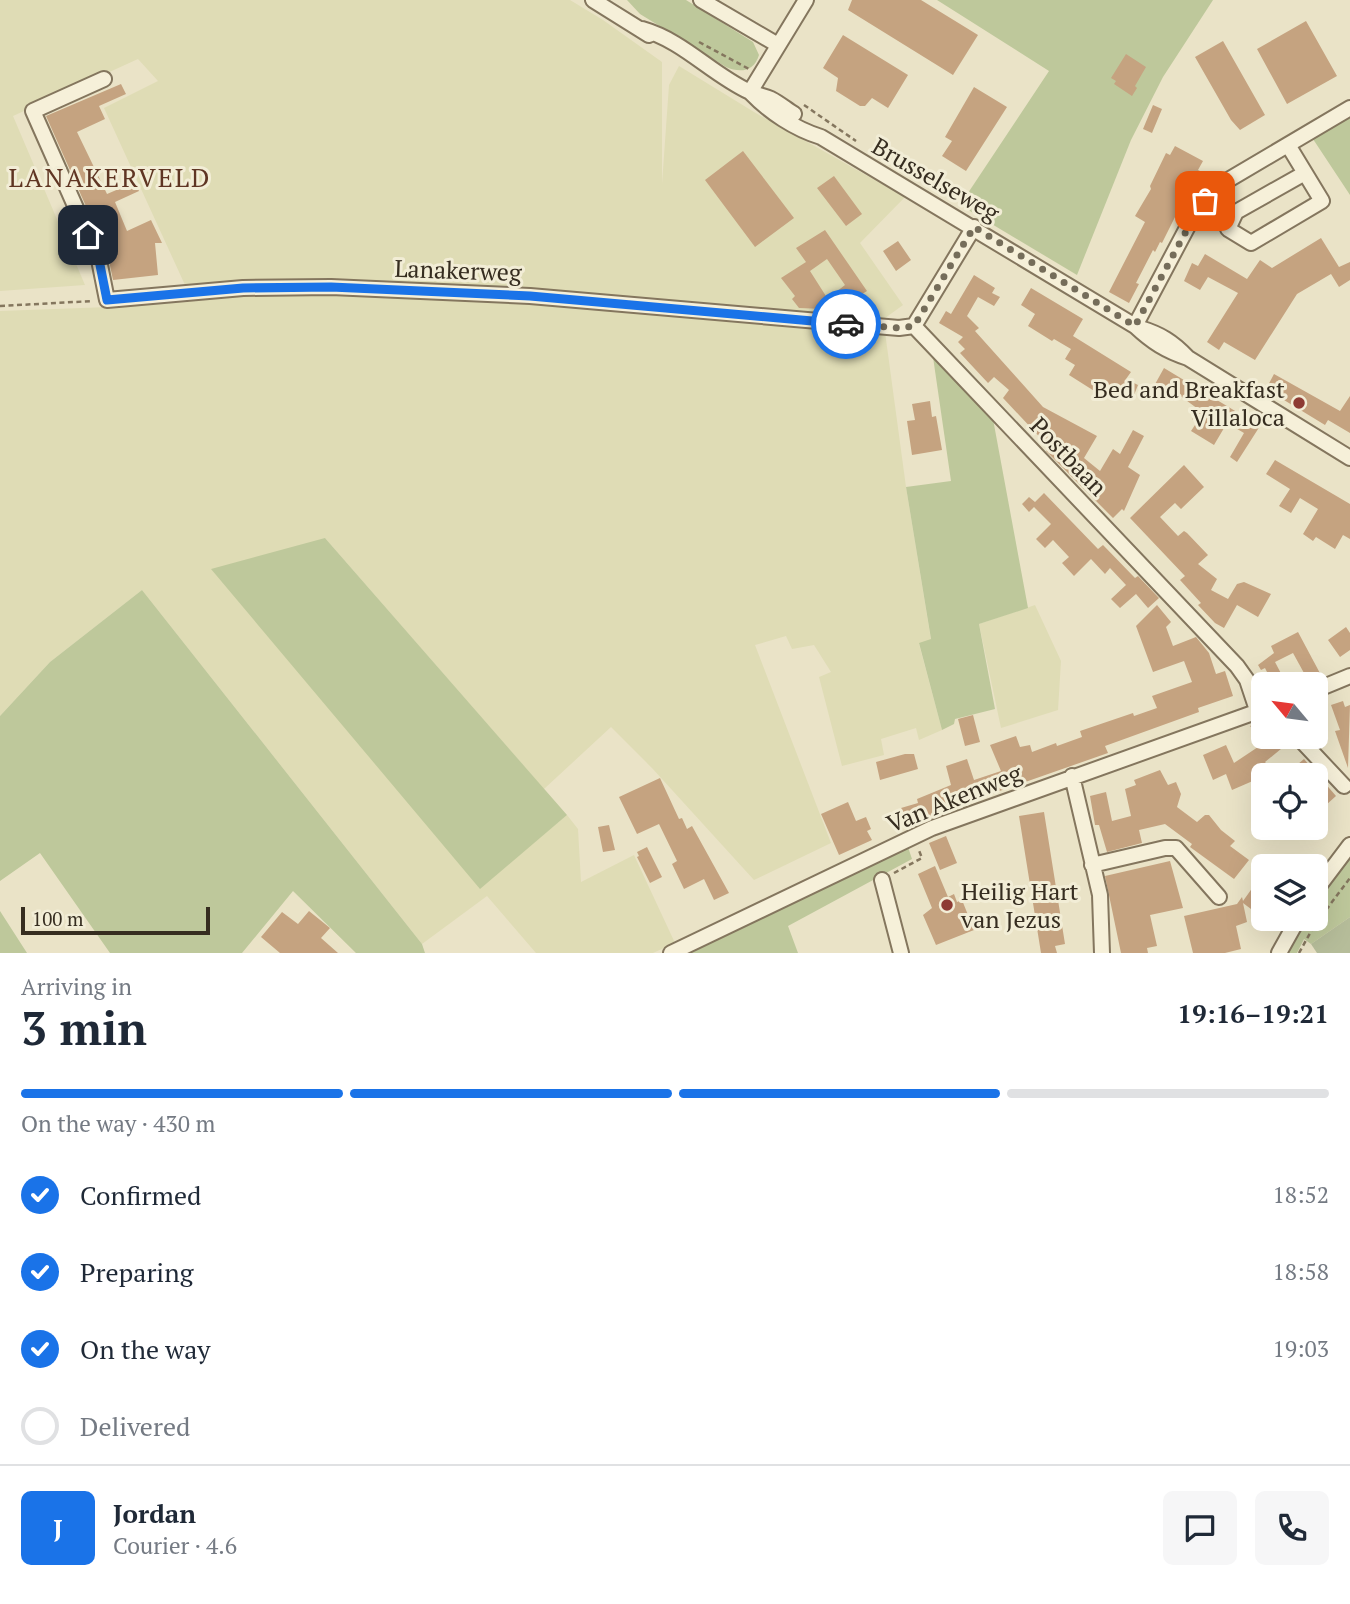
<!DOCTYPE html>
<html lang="en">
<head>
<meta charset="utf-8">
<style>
  :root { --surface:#fff; --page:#f6f6f7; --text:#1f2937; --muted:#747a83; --line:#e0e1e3; --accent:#1a73e8 }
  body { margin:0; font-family:"PT Serif",serif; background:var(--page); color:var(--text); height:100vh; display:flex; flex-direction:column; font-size:26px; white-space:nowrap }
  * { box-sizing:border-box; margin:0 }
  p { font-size:23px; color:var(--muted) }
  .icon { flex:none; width:38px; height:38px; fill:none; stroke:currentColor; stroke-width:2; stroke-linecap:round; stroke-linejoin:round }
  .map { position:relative; height:953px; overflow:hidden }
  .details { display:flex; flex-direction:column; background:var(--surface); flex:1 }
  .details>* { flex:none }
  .needle { width:46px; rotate:299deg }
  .fabs { position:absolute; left:1251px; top:672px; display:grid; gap:14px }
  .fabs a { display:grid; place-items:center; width:77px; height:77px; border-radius:10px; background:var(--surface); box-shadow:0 7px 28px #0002; font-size:35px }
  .scale { position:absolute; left:21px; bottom:18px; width:189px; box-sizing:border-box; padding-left:7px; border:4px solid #362d20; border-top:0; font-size:19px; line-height:24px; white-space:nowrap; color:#362d20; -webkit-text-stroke:5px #f2edd6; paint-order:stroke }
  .pin { position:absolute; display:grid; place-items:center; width:60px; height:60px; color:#fff; margin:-30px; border-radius:14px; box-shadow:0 4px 10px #0006 }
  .courier { position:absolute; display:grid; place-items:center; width:70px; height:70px; margin:-35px; border:5px solid #1a73e8; border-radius:50%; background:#fff; color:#222; box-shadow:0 2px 9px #0007 }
  .headline em { font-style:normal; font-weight:700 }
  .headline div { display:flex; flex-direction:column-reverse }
  .headline { display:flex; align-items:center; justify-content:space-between; height:119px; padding:0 21px }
  h1 { font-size:46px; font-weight:700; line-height:52px }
  .bar { display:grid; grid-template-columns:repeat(4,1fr); gap:10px 7px; align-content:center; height:84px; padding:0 21px }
  .bar i { height:9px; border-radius:5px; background:var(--line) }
  .bar .on { background:var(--accent) }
  .bar p { grid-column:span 4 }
  .line { display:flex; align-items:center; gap:18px; padding:0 21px; border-top:2px solid var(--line) }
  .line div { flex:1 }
  .round { display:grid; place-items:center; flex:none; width:74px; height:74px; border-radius:10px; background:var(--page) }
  ol { padding:0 21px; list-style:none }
  li { display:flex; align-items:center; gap:21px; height:77px }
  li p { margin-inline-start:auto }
  li .icon { padding:7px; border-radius:50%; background:var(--accent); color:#fff; stroke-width:4 }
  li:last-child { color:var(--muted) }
  li i { width:38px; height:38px; border:4px solid var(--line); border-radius:50% }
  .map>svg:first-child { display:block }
  .farmland { fill:#dfdcb5 }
  .green { fill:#bec89b }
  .cemetery { fill:#b6bd9a }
  .building { fill:#c5a380; fill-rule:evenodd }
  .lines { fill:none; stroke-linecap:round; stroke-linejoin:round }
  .minor-casing { stroke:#84765e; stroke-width:18 }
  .path { stroke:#84765e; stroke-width:2.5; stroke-dasharray:5 3.5; stroke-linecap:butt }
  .minor { stroke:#f6f0d9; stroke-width:14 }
  .done { stroke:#756d5a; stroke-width:7; stroke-dasharray:0 12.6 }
  .route { stroke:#1a73e8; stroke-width:9 }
  .poi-dot { fill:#8e3b33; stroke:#f2edd6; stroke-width:2.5 }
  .labels { text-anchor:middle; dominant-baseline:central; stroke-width:6; stroke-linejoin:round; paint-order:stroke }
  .street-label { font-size:24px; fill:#362d20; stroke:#f2edd6 }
  .poi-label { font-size:24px; fill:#362d20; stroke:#f2edd6; text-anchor:end }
  .neighbourhood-label { font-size:26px; letter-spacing:2px; fill:#5f3523; stroke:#f2edd6 }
</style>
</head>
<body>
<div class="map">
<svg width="1350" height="953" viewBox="0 0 1350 953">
  <rect width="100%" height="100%" fill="#eae3c7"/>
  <path class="farmland" d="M0,0h570l33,20 59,42v122l7,-99 10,-19 75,46 151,85 -45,46 43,62 -22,16 -552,-40 -144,4 -81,-177 54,-27 -20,-22 -125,57 72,169 -85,6z
    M332,293l199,10 233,21 43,1 78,7 21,155 25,153 -12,4 23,86 -23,10 -3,-12 -35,11 3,16 -42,11 -23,-89 12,-5 -17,-27 -22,4 -6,-13 -31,9 76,198 -77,37 -102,-112 -41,-41 -67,62 -219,-251 154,350 88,-73 11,14 3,53 53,-27 41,88 -22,10h-117l-49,-57 -65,48 -280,-354 -92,72 -50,54v-405l109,-4 134,-13z
    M1035,605l26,56 -3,49 -57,18 -22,-104z"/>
  <path class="green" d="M627,0h59l67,42 6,13c-5,17 -19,18 -33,12l-86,-53z
    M937,0h276l-50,77 -32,63 -54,135 -117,-70 89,-134z
    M1350,114v81l-39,-59z
    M933,357l60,62 35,189 -49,16 16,85 -40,10 -1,5 -12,6 -23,-87 12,-4 -25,-152 45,-6z
    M325,538l242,277 -87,74 -269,-320z
    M142,590l280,354 3,9h-69l-63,-62 -51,62h-132l-70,-100 -40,28v-165l50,-54z
    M908,847l4,12 -124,67 10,27h-112z
    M1350,858v59l-39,27 -7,-5 -7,14h-9l18,-34h10c0,-27 17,-40 34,-61z
    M0,911l27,42h-27z"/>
  <path class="cemetery" d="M1350,917v36h-33l-6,-9z"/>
  <path class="building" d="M852,0h69l57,35 -25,40 -105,-65z
    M1306,21l31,55 -50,28 -30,-55z
    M843,35l65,40 -20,33 -16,-10 -7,8h-5l-24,-15 2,-13 -15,-10z
    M1223,41l42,74 -25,15 -9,-10 -36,-63z
    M1126,54l20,13 -11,19 2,2 -5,8 -18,-12 2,-3 -5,-3z
    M121,84l5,10 -27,12 6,13 -28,13 30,62 28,-12 4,9 -24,11 12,29 24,-11 11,23h-7l3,32 -45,5 -5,-24 -62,-140z
    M974,87l33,20 -41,64 -24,-15 10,-15 -7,-4z
    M1153,105l9,4 -10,24 -9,-4z
    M1175,146l28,15 -5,9 4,2 -17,32 -4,1 -19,38 -2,-1 -5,10 -2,-2 -17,33 3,1 -10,19 -20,-11 36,-70 -10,-6 16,-27 -1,-3 16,-33 4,2z
    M743,151l51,67 -39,29 -50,-67z
    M834,176l28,38 -16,12 -29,-38z
    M825,230l42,61 -21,13 -10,-12 9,-7 -18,-26 -17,12 21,33 -8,5 -24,-1 -7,-9 3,-3 -14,-18 25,-16 -10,-14z
    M1321,238l18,29 11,-5v18l-11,7 -8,-13 -34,20 -42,66 -31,-18 -5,8 -12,-8 31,-49 -30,-16 -8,13 -16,-9 8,-18 6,3 7,-12 42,25 13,-19 12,8z
    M898,241l13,19 -15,11 -13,-20z
    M974,275l21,13 -3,5 8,4 -6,9 -16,-9 -11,19 12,12 -4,3 68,76 54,29 -13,22 16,13 13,-22 7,5 13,-24 11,6 -16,31 12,8 -16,36 -2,-2 -9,9 -67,-67 4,-3 -47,-50 6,-8 -15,-13 -6,6 -28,-30 5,-4 -7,-7 5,-5 -24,-14 7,-12 5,3z
    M1031,288l52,31 -10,17 58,36 -5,7 12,6 -4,10 -20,-9 -3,6 -8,-5 -4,7 -30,-19 6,-10 -10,-6 6,-10 -17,-10 -2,2 -24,-15 7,-12 -14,-9z
    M1164,368l96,58 -23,36 -7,-5 14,-24 -17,-10 -13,22 -23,-14 6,-9 -5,-3 6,-10 -19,-14 -2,4 -23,-13z
    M1274,374l66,37 10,-15v37l-22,-13 -3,5 -59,-36z
    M930,401l2,16 4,-1 6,34 -30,5 -5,-34 8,-1 -3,-16z
    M1275,460l75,44v35l-7,-4 -8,14 -19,-12 -3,4 -10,-7 15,-25 -18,-11 -9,15 -12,-7 11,-17 -24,-15z
    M1184,465l20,22 -23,22 -6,-6 -15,14 18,19 6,-5 3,2 21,22 -10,9 19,15 -6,11 17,9 9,-15 7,-2 27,12 -13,23 -21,-12 -13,23 -9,-5 -17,-18 3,-2 -21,-23 5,-4 -55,-58z
    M1044,493l54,56 5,-4 32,33 3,-2 21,22 -11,10 -12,-14 -16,14 -9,-9 15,-14 -16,-17 -5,6 -14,-15 -17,17 -12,-13 7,-6 -16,-17 -8,8 -9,-9 15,-15 -17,-17 -5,5 -7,-8 7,-7 6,5z
    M1157,605l14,17 -5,5 7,19 23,-9 13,16 7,21 9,-3 8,25 -35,12 1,4 -94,34 3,7 -137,48 -64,26 -6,-19 17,-5 -1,-4 34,-14 -5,-19 21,-7 7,21 27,-9 -11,-26 26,-9 4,11 10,-2 2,7 24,-9 1,3 25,-9 -2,-6 53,-18 1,3 23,-8 -5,-12 40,-14 -8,-21 -31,11 -17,-46z
    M1346,627l4,6v17l-10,7 -12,-17z
    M1298,632l24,45 -17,7h-32l-8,-16 -4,2 -3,-5 16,-12 -3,-7zM1293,653l11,20 -18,10 -11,-21z
    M1343,701l2,6 5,-2 -2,63 -13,-37 5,-1 -9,-25z
    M973,715l7,27 -15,4 -7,-27z
    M1264,719v18h17l6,7 -22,18 11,13h-12v24l-9,-19 -23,10 -6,-16 -13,6 -10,-25 23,-10 8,18 27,-18 -7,-8h5l-9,-11z
    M905,754h9l4,15 -38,11 -4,-18z
    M1304,759l32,37 -20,18v-39h-31z
    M1160,770l8,15 8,-3 5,12 -4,13 20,15 8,-7h4l12,15 14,11 -5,5 19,14 -15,19 -44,-32 2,-3 -27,-20 -26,6 3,13 -35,9 -8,-27h-4l-5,-29 16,-4 6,29 19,-5 -6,-27 11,-4 -2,-5z
    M660,778l19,41 3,-1 5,11 5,-3 37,67 -15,7 -10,-21 -20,10 -12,-25 5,-3 -18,-37 -22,10 -18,-37z
    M848,802l8,19 10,-4 5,12 -4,2 5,9 -33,15 -18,-41z
    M1044,812l21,132 -10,2 2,7h-16l-22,-137z
    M609,825l6,25 -12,2 -5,-25z
    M946,836l11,27 -17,7 -11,-27z
    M647,847l15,30 -12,6 -13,-26 2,-1 -2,-4z
    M1170,861l13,47 -33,7 7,31 -10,2 1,5h-27l-16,-77z
    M935,866l13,31 6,-3 3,8 5,-2 12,30 -38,15 -13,-30 9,-7 -14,-34z
    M1253,887l11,8v14l-5,6 -16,-12 4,19 -11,4 5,23 -16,4h-32l-9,-37 53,-12 5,-7 1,4z
    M309,911l21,17 -9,10 17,15h-58l-19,-16 21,-25 16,12z"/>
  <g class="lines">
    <defs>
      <path id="minor" d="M593,0l56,35
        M701,0l77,45
        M642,29c42,12 69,45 108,63 7,3 14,4 21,7 8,4 15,10 23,15
        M104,79l-71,32 66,149 8,40 136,-12 88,-1 199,9 369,32 15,-2
        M750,92c19,20 45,37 71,45l314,189c17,16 31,25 53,32l162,100
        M750,92l56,-92
        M1288,145l17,28 -69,39 -8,17 23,14 71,-42 -17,-28
        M914,326l323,340 10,14 10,30
        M914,326l60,-99
        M1135,326l62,-117 21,-23 132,-78
        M1140,328c20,6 33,14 47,29
        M1316,690l34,-14
        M1298,737l46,49
        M1072,776l28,119 2,58
        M1092,865l73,-17h11l43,49
        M882,880l19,73
        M1316,890l34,-45
        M671,953l261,-125 332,-119
        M1279,953l19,-34"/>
    </defs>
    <use href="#minor" class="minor-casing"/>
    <path class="path" d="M699,42l50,27
      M804,105l52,36
      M0,306l93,-5
      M894,873l28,-15 -4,-10
      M1299,953l15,-27 36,-48"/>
    <use href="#minor" class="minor"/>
  </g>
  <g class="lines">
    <path class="done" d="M846,324l53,4 15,-2 60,-99 161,99 63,-117 7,-8"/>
    <path class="route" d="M88,235l11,25 8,40 136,-12 88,-1 199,9 316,28"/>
  </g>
  <g class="poi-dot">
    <circle cx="1299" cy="403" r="7"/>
    <circle cx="947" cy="905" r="7"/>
  </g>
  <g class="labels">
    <g class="street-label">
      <text transform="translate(936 179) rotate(30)">Brusselseweg</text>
      <text transform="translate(458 270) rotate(2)">Lanakerweg</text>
      <text transform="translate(1069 456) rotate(46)">Postbaan</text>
      <text transform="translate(954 798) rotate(-22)">Van Akenweg</text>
    </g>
    <g class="poi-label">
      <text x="1285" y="389">Bed and Breakfast<tspan x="1285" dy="28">Villaloca</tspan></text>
      <text x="961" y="891" text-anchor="start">Heilig Hart<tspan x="961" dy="28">van Jezus</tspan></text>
    </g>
    <g class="neighbourhood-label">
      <text x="110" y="177">LANAKERVELD</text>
    </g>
  </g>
</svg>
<div class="fabs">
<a><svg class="needle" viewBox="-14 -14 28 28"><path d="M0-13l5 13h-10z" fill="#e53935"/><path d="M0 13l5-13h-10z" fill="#747a83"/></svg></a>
<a><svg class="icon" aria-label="locate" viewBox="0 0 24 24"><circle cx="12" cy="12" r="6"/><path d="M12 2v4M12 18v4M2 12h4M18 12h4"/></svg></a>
<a><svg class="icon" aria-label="layers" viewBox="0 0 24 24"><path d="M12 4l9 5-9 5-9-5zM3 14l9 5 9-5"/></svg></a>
</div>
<div class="scale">100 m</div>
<div class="pin" style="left:1205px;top:201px;background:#ea580c"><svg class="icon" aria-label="bag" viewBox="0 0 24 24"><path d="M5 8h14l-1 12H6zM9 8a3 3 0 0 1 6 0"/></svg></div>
<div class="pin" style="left:88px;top:235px;background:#1f2937"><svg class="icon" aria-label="home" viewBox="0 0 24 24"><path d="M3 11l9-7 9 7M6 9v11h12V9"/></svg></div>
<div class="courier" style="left:846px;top:324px"><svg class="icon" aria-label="car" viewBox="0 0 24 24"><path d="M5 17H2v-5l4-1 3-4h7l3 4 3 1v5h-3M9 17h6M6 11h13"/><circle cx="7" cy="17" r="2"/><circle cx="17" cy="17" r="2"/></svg></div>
</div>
<section class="details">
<div class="headline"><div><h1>3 min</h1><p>Arriving in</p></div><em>19:16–19:21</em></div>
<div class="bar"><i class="on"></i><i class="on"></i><i class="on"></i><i></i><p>On the way · 430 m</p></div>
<ol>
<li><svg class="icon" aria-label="check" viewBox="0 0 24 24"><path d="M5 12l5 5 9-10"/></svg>Confirmed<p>18:52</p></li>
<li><svg class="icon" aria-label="check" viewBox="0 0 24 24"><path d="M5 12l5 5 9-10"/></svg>Preparing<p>18:58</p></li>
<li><svg class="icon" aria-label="check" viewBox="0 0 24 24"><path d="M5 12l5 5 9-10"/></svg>On the way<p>19:03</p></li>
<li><i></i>Delivered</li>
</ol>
<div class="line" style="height:126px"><b class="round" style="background:var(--accent);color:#fff">J</b><div><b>Jordan</b><p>Courier · 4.6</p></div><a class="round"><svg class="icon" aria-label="chat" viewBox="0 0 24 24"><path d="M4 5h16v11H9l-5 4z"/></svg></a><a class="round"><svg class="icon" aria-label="phone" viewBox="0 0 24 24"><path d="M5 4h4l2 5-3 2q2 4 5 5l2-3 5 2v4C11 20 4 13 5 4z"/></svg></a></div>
</section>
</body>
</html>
